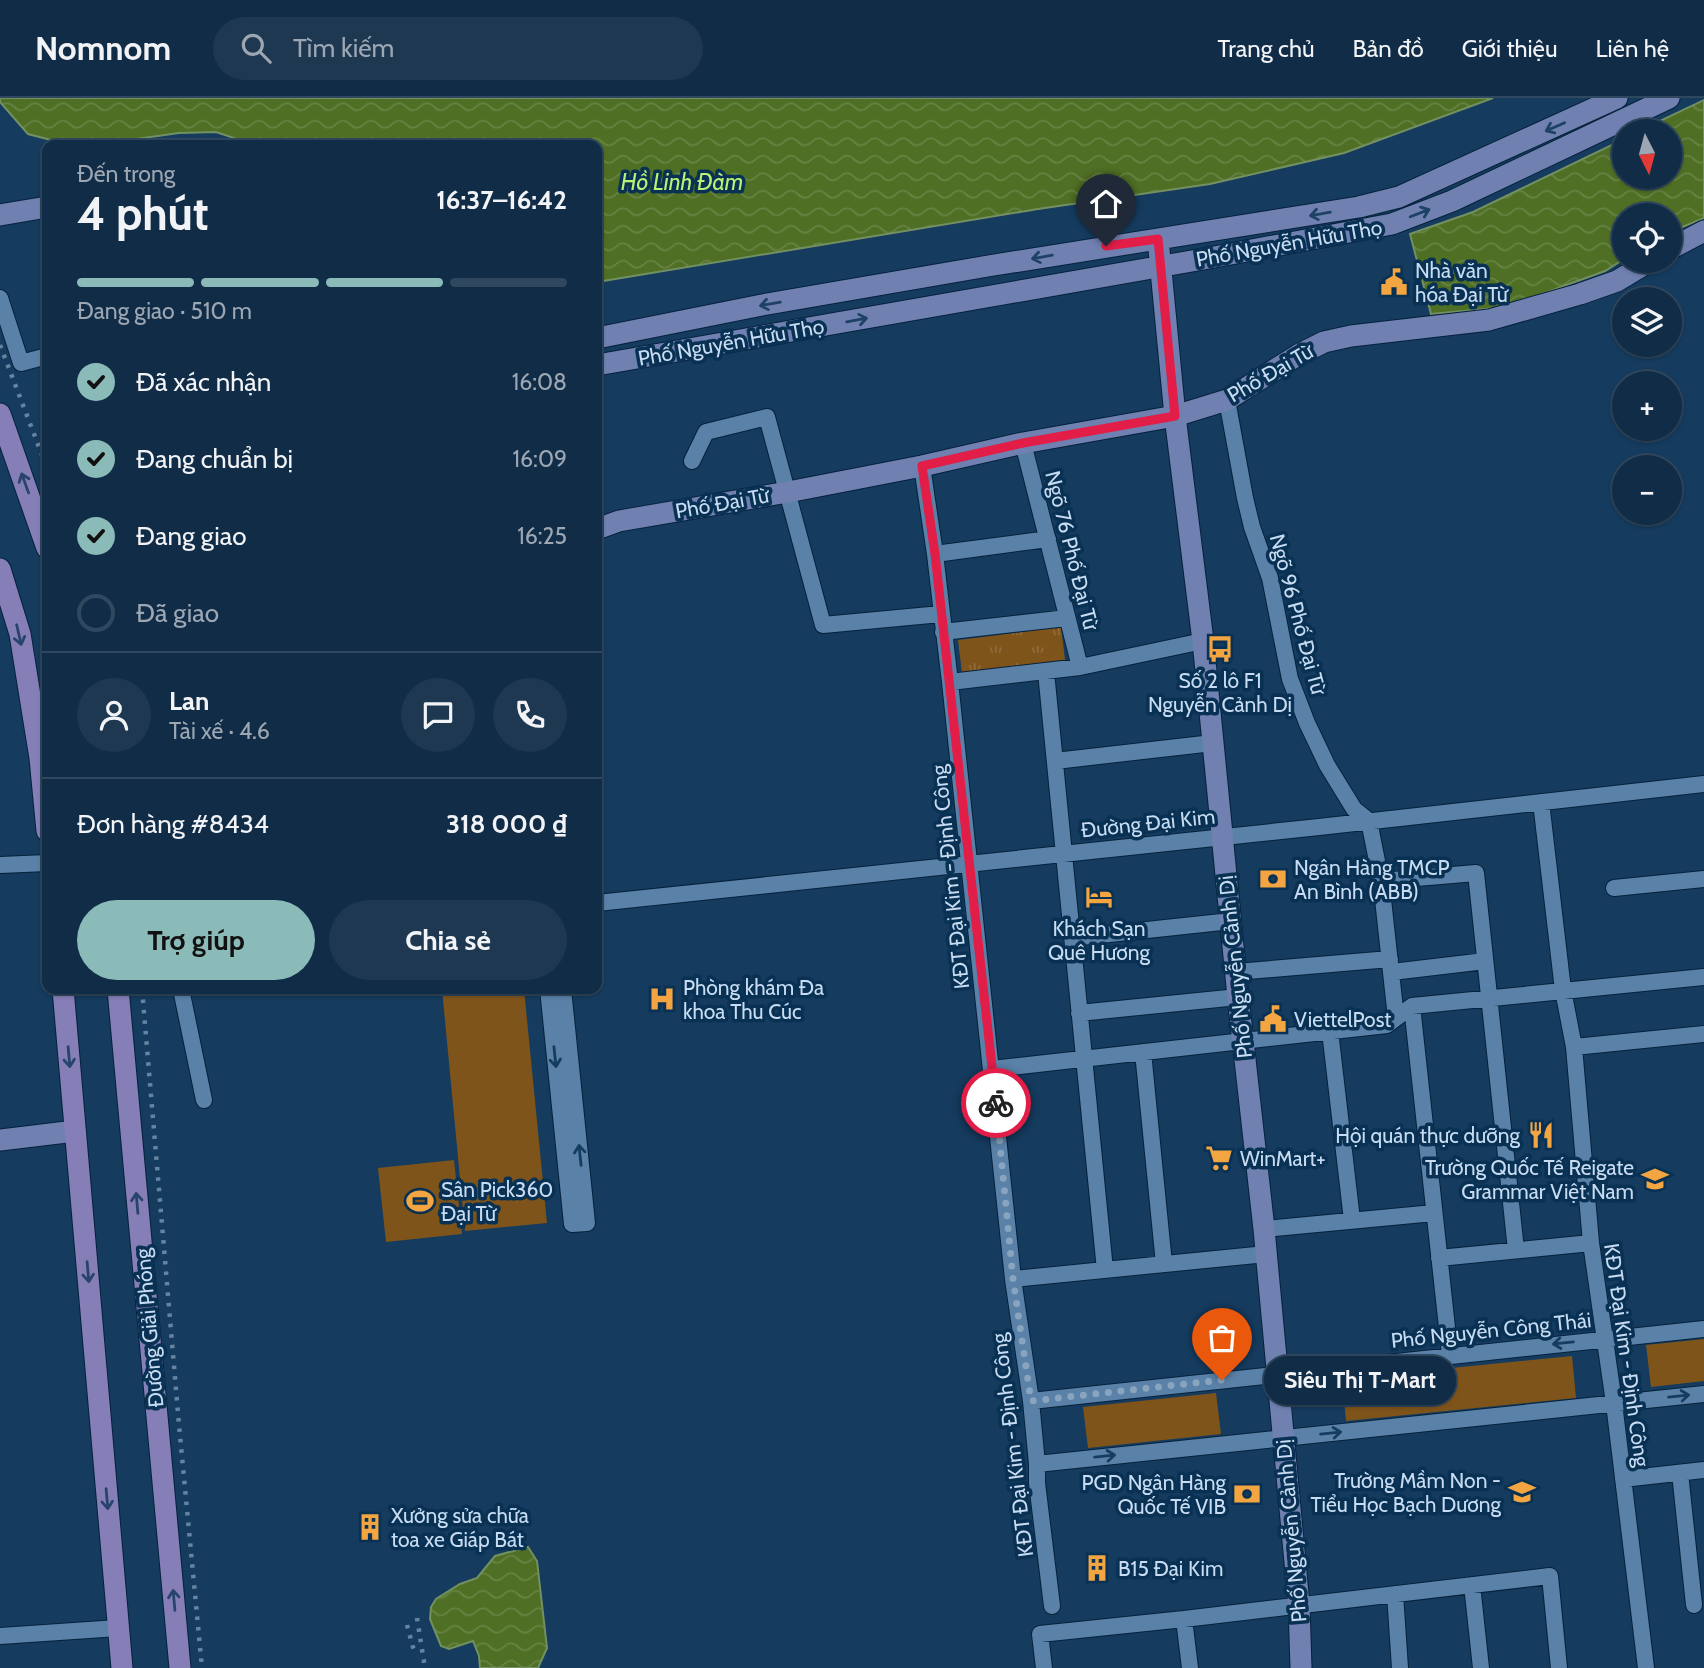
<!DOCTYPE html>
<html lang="vi">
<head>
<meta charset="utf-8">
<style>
  :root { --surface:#102c46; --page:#1e3851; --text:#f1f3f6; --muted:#9ca7b3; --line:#30485f; --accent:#8bbbb9 }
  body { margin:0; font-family:Cabin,sans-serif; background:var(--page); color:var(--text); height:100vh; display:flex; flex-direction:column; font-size:26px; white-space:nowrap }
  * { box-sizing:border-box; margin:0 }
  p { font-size:23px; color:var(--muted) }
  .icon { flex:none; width:38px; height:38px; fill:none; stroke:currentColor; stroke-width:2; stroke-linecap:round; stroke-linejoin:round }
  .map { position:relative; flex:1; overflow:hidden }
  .details { position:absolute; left:42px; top:42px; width:560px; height:854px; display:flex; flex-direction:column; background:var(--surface); border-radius:14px; box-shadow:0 2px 5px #0004,0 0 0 2px var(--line) }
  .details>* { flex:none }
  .needle { width:46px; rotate:174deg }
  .buttons { position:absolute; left:1612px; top:21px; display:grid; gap:14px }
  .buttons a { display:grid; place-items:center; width:70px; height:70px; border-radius:50%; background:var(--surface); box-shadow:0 2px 5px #0004,0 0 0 2px var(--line); font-size:35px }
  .pin { position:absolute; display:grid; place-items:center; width:60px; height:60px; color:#fff; margin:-72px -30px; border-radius:50% 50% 50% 0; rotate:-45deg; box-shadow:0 0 7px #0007 }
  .pin .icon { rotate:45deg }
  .courier { position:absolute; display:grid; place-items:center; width:70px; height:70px; margin:-35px; border:5px solid #e11d48; border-radius:50%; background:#fff; color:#222; box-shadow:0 2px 9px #0007 }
  .bubble { position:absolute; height:49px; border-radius:24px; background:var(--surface); box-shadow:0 2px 5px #0004,0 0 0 2px var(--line); font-size:23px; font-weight:800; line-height:49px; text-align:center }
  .headline em { font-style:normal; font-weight:800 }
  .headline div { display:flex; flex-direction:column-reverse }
  .headline { display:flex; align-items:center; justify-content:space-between; height:119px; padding:0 35px }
  h1 { font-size:46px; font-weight:800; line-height:52px }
  .bar { display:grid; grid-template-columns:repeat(4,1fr); gap:10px 7px; align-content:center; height:84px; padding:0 35px }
  .bar i { height:9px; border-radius:5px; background:var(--line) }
  .bar .on { background:var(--accent) }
  .bar p { grid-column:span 4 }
  .line { display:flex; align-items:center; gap:18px; padding:0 35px; border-top:2px solid var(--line) }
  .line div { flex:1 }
  .round { display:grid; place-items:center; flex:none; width:74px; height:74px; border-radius:37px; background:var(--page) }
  ol { padding:0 35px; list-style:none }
  li { display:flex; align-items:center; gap:21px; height:77px }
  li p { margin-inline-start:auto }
  li .icon { padding:7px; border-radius:50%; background:var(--accent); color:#111; stroke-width:4 }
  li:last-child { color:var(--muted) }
  li i { width:38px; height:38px; border:4px solid var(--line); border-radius:50% }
  .cta { display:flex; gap:14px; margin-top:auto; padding:14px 35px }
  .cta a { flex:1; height:80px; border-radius:42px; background:var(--accent); color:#111; font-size:28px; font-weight:800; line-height:80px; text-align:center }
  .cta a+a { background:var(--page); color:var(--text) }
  header { display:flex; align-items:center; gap:42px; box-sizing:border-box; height:98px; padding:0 35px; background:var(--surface); border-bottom:2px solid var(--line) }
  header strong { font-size:33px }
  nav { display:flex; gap:38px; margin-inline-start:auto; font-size:24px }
  .search { width:490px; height:63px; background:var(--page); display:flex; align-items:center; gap:18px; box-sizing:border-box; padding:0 24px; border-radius:38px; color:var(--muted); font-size:26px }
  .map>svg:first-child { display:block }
  .green { fill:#7f541b }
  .park { fill:url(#park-tufts) }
  .water { fill:url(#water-waves); stroke:#739062; stroke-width:2 }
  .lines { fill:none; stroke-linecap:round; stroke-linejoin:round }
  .street-casing { stroke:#05223c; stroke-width:18 }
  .secondary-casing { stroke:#05223c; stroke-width:23 }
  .primary-casing { stroke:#05223c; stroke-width:23 }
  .street { stroke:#5a81a8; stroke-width:16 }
  .secondary { stroke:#7080b0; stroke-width:21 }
  .primary { stroke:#867eb7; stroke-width:21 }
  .rail { stroke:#6584a1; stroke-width:4.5; stroke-dasharray:3.5 7; stroke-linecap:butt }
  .oneway { stroke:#1e4166 }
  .oneway2 { stroke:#28446c }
  .oneway3 { stroke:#153d60 }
  .done { stroke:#89a4be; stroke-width:7; stroke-dasharray:0 12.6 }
  .route { stroke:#e11d48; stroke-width:9 }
  .labels { text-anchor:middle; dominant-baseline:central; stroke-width:7; stroke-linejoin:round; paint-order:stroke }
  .street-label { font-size:21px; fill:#c7dcf2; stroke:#093153 }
  .poi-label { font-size:21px; fill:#c7dcf2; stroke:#093153; text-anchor:start }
  .water-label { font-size:23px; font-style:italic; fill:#b9f275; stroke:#093153 }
</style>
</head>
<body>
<header>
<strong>Nomnom</strong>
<div class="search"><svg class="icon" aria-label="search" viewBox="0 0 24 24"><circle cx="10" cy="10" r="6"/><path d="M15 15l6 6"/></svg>Tìm kiếm</div>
<nav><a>Trang chủ</a><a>Bản đồ</a><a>Giới thiệu</a><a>Liên hệ</a></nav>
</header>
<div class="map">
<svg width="1704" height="1570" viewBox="0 0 1704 1570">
  <defs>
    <pattern id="park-tufts" width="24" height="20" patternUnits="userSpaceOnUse" patternTransform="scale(1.75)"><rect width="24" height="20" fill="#7f541b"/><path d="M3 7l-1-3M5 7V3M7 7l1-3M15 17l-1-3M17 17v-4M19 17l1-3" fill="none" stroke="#906c3d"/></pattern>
    <pattern id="water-waves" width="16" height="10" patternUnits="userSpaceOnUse" patternTransform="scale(1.75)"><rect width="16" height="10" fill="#4f6f24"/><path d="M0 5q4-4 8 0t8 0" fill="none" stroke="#678344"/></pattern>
  </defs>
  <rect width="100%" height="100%" fill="#153b5e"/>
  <path class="green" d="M442,891h82l23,234 -82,8z
    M454,1062l8,74 -76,8 -8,-74z
    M1704,1241v42l-53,6 -5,-42z
    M1572,1258l4,42 -230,23 -4,-42z
    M1216,1295l5,41 -133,14 -5,-41z"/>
  <path class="park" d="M1061,529l4,33 -103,13 -4,-33z"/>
  <path class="water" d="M0,0h1493l-149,55 -134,31 -172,25 -441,73v-137h-342l-39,-13 -37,1 -86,12h-23l-42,-11 -28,-32z
    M1704,2v118l-26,11 -3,-10 -5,1v-5h-46v44l-19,12 -99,36 -75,7 -21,-80 63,-22 151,-73v38h46v-46h-31z
    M528,1449l9,14 10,87 -9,20h-58l-1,-12 -6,-15 -24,8 -8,-3 -11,-27 1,-12 5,-8 24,-15 17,-6 18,-22z"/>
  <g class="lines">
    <defs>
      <path id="street" d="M0,200l21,65 26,-7
        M1227,302l18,98 7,29 18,51 20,101 17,44 20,42 27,44 15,12 12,60 15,137
        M1023,345l57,224
        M692,363l14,-29 61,-15 56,208 118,-11
        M922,368l13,88 15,128 63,597 18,122 6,63v19l15,123
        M935,456l113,-15
        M943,534l124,-14
        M1046,574l59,598
        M950,584l130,-15 123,-26
        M1055,663l158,-18
        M1541,704l22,188 11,57 17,196 23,160 32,265
        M0,767l47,-2
        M1381,783l95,-8 40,377
        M1614,790l90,-9
        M597,805l722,-76 385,-43
        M1072,840l159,-17
        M1236,874l154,-13
        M1392,874l93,-11
        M181,891l23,111
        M548,891l24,235 15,-1 -24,-234
        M1412,908l38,349
        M1079,915l159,-16
        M1330,933l22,189
        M1574,949l130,-13
        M1143,954l21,212
        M992,971l395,-44 25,-19 292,-29
        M1264,1131l170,-16
        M1439,1160l152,-15
        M1013,1181l253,-25
        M1031,1303l673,-72
        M1037,1366l667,-70
        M1680,1375l14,132
        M1623,1381l81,-9
        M1472,1487l9,83
        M1395,1496l5,74
        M1184,1521l6,49
        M0,1538l118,-8
        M1044,1570l-4,-34 144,-15 366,-43 9,92"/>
      <path id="secondary" d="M0,117l47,-8
        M1158,141l17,177 28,225 35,356 26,232 35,376 2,63
        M1670,151l34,-18
        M597,240l165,-33 226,-39 371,-59 40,-10 218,-99
        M597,267l612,-107 183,-34 60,-23 217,-103
        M597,431l22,-8 169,-29 134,-26 101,-23 152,-27 52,-16 71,-45 26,-13 27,-6 138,-16 91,-26 37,-13 33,-20
        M0,1042l75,-9"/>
      <path id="primary" d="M0,316l47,134
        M0,471l20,65 20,124 7,73
        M63,891l59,679
        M118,891l62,679"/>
    </defs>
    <use href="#street" class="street-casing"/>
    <use href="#secondary" class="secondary-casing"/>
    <use href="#primary" class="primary-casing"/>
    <use href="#street" class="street"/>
    <use href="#secondary" class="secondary"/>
    <use href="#primary" class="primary"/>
    <path class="rail" d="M0,247l47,123
      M142,891l37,436 23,243
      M417,1520l8,50
      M407,1527l7,26"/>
  </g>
  <defs><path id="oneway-shaft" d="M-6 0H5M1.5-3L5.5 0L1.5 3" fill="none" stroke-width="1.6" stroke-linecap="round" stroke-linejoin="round" transform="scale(1.75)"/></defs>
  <g class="oneway">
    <use href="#oneway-shaft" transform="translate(1555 29) rotate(156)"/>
    <use href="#oneway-shaft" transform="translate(1420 115) rotate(-21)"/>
    <use href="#oneway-shaft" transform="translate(1320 116) rotate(170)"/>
    <use href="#oneway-shaft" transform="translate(1042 159) rotate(170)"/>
    <use href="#oneway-shaft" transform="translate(770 206) rotate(170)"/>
    <use href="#oneway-shaft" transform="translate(857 222) rotate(-10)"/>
  </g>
  <g class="oneway2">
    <use href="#oneway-shaft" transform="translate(25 385) rotate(-110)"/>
    <use href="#oneway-shaft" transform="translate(19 537) rotate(77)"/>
    <use href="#oneway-shaft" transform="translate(69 959) rotate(85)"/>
    <use href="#oneway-shaft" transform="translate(137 1105) rotate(-95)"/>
    <use href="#oneway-shaft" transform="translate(88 1174) rotate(85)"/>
    <use href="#oneway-shaft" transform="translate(107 1401) rotate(85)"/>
    <use href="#oneway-shaft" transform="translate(174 1502) rotate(-95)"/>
  </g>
  <g class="oneway3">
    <use href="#oneway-shaft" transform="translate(555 959) rotate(84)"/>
    <use href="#oneway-shaft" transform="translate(580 1057) rotate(-96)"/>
    <use href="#oneway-shaft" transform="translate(1563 1245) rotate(174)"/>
    <use href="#oneway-shaft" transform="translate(1679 1298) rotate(-6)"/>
    <use href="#oneway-shaft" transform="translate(1331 1335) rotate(-6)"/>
    <use href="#oneway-shaft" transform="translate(1105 1358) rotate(-6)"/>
  </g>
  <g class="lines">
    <path class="done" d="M996,1005l17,176 18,122 191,-21"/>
    <path class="route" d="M996,1005l-61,-549 -13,-88 101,-23 152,-27 -17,-177 -52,7"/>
  </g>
  <defs>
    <symbol id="civic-bare" viewBox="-9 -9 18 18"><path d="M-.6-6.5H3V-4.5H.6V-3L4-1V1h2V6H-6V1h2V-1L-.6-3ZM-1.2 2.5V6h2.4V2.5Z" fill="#f2a541" stroke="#093153" stroke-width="2.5" paint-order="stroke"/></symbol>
    <symbol id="bus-bare" viewBox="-9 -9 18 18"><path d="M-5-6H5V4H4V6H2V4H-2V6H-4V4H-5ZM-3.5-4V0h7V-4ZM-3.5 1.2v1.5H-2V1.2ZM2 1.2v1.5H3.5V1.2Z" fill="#f2a541" stroke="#093153" stroke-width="2.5" paint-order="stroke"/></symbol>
    <symbol id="bank-bare" viewBox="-9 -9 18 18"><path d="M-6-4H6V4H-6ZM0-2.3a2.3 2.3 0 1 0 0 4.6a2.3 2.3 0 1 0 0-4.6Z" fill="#f2a541" stroke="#093153" stroke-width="2.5" paint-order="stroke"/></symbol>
    <symbol id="hotel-bare" viewBox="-9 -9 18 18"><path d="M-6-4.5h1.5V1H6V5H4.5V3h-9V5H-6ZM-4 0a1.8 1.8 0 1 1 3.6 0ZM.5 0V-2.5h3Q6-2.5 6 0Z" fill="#f2a541" stroke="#093153" stroke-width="2.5" paint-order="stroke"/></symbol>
    <symbol id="hospital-bare" viewBox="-9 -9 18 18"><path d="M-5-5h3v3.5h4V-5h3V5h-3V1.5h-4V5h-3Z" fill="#f2a541" stroke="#093153" stroke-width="2.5" paint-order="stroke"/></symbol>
    <symbol id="restaurant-bare" viewBox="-9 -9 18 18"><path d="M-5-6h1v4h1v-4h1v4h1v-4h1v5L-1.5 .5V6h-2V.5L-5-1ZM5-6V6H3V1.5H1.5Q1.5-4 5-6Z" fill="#f2a541" stroke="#093153" stroke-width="2.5" paint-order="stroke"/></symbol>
    <symbol id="supermarket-bare" viewBox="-9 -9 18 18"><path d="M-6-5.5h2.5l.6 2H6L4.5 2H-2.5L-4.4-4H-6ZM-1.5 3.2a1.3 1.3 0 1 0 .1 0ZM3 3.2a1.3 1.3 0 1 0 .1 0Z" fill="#f2a541" stroke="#093153" stroke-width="2.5" paint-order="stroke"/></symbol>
    <symbol id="school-bare" viewBox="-9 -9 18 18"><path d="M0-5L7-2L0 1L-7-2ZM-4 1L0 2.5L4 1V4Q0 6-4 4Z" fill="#f2a541" stroke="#093153" stroke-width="2.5" paint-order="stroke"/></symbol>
    <symbol id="stadium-bare" viewBox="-9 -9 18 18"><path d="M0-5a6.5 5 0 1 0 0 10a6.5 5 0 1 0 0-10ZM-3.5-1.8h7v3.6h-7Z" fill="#f2a541" stroke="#093153" stroke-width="2.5" paint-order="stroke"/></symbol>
    <symbol id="building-bare" viewBox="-9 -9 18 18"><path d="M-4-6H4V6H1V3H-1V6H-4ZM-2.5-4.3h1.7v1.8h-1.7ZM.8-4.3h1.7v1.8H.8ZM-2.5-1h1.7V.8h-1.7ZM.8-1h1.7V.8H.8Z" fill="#f2a541" stroke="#093153" stroke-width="2.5" paint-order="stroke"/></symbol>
  </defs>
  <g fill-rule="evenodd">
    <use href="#civic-bare" x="1375" y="165" width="38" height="38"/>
    <use href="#bus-bare" x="1201" y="532" width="38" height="38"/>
    <use href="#bank-bare" x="1254" y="762" width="38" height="38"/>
    <use href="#hotel-bare" x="1080" y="780" width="38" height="38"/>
    <use href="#hospital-bare" x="643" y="882" width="38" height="38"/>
    <use href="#civic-bare" x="1254" y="902" width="38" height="38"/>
    <use href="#restaurant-bare" x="1522" y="1018" width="38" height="38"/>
    <use href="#supermarket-bare" x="1200" y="1041" width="38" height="38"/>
    <use href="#school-bare" x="1636" y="1062" width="38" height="38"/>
    <use href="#stadium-bare" x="401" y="1084" width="38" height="38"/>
    <use href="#school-bare" x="1503" y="1375" width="38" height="38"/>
    <use href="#bank-bare" x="1228" y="1377" width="38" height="38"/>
    <use href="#building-bare" x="351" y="1410" width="38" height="38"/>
    <use href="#building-bare" x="1078" y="1451" width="38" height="38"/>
  </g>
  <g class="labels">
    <g class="street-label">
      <text transform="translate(1289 145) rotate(-10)">Phố Nguyễn Hữu Thọ</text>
      <text transform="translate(731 244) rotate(-10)">Phố Nguyễn Hữu Thọ</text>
      <text transform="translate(1270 275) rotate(-30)">Phố Đại Từ</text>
      <text transform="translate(722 405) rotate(-10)">Phố Đại Từ</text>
      <text transform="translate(1072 452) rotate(76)">Ngõ 76 Phố Đại Từ</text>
      <text transform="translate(1298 516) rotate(75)">Ngõ 96 Phố Đại Từ</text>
      <text transform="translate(1148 725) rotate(-6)">Đường Đại Kim</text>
      <text transform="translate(950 779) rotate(-96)">KĐT Đại Kim - Định Công</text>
      <text transform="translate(1235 869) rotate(-96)">Phố Nguyễn Cảnh Dị</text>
      <text transform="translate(149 1230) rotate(-95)">Đường Giải Phóng</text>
      <text transform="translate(1491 1232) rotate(-6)">Phố Nguyễn Công Thái</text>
      <text transform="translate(1627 1257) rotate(82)">KĐT Đại Kim - Định Công</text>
      <text transform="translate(1012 1347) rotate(-97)">KĐT Đại Kim - Định Công</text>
      <text transform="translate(1291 1433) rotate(-95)">Phố Nguyễn Cảnh Dị</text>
    </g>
    <g class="poi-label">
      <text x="1415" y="172">Nhà văn<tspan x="1415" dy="24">hóa Đại Từ</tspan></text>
      <text x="1220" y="582" text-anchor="middle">Số 2 lô F1<tspan x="1220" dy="24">Nguyễn Cảnh Dị</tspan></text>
      <text x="1294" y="769">Ngân Hàng TMCP<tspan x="1294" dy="24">An Bình (ABB)</tspan></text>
      <text x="1099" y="830" text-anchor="middle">Khách Sạn<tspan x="1099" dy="24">Quê Hương</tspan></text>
      <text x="683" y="889">Phòng khám Đa<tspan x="683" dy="24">khoa Thu Cúc</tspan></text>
      <text x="1294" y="921">ViettelPost</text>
      <text x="1520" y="1037" text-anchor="end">Hội quán thực dưỡng</text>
      <text x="1240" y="1060">WinMart+</text>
      <text x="1634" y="1069" text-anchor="end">Trường Quốc Tế Reigate<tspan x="1634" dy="24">Grammar Việt Nam</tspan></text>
      <text x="441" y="1091">Sân Pick360<tspan x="441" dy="24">Đại Từ</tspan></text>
      <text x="1501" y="1382" text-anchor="end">Trường Mầm Non -<tspan x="1501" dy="24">Tiểu Học Bạch Dương</tspan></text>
      <text x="1226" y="1384" text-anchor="end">PGD Ngân Hàng<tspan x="1226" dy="24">Quốc Tế VIB</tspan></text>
      <text x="391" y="1417">Xưởng sửa chữa<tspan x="391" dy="24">toa xe Giáp Bát</tspan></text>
      <text x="1118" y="1470">B15 Đại Kim</text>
    </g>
    <g class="water-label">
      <text x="682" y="84">Hồ Linh Đàm</text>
    </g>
  </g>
</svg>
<div class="buttons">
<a><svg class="needle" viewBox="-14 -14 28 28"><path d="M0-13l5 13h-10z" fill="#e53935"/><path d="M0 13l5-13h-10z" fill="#9ca7b3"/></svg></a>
<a><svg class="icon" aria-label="locate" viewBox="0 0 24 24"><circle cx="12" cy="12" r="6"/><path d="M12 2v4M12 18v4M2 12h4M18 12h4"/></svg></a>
<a><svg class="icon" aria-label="layers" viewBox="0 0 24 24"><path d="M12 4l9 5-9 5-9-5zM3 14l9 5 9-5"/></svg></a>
<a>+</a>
<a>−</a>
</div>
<div class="pin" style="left:1222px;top:1282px;background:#ea580c"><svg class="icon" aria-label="bag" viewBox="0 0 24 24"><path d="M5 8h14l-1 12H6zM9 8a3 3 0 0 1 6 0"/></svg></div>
<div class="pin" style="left:1106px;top:148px;background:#1f2937"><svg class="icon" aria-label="home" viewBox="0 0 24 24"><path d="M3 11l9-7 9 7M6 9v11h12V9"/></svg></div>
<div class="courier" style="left:996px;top:1005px"><svg class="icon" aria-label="bike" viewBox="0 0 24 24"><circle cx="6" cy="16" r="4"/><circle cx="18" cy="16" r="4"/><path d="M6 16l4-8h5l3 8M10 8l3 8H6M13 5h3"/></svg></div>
<div class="bubble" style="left:1264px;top:1258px;width:192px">Siêu Thị T-Mart</div>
<section class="details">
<div class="headline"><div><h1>4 phút</h1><p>Đến trong</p></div><em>16:37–16:42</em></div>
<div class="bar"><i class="on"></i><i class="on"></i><i class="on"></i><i></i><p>Đang giao · 510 m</p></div>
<ol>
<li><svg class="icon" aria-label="check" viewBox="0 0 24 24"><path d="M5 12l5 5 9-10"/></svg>Đã xác nhận<p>16:08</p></li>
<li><svg class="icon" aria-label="check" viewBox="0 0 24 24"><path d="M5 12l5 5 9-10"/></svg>Đang chuẩn bị<p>16:09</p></li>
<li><svg class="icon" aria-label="check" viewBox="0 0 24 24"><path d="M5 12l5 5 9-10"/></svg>Đang giao<p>16:25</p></li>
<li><i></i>Đã giao</li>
</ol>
<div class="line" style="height:126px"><a class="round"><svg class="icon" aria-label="person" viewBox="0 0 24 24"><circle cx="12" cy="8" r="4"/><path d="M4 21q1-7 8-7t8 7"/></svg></a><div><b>Lan</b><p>Tài xế · 4.6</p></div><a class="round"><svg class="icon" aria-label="chat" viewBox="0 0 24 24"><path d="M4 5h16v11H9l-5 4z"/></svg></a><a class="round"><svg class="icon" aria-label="phone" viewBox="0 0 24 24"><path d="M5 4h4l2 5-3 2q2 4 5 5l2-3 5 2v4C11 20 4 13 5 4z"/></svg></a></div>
<div class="line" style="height:91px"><div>Đơn hàng #8434</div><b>318 000 ₫</b></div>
<div class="cta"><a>Trợ giúp</a><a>Chia sẻ</a></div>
</section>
</div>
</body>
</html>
